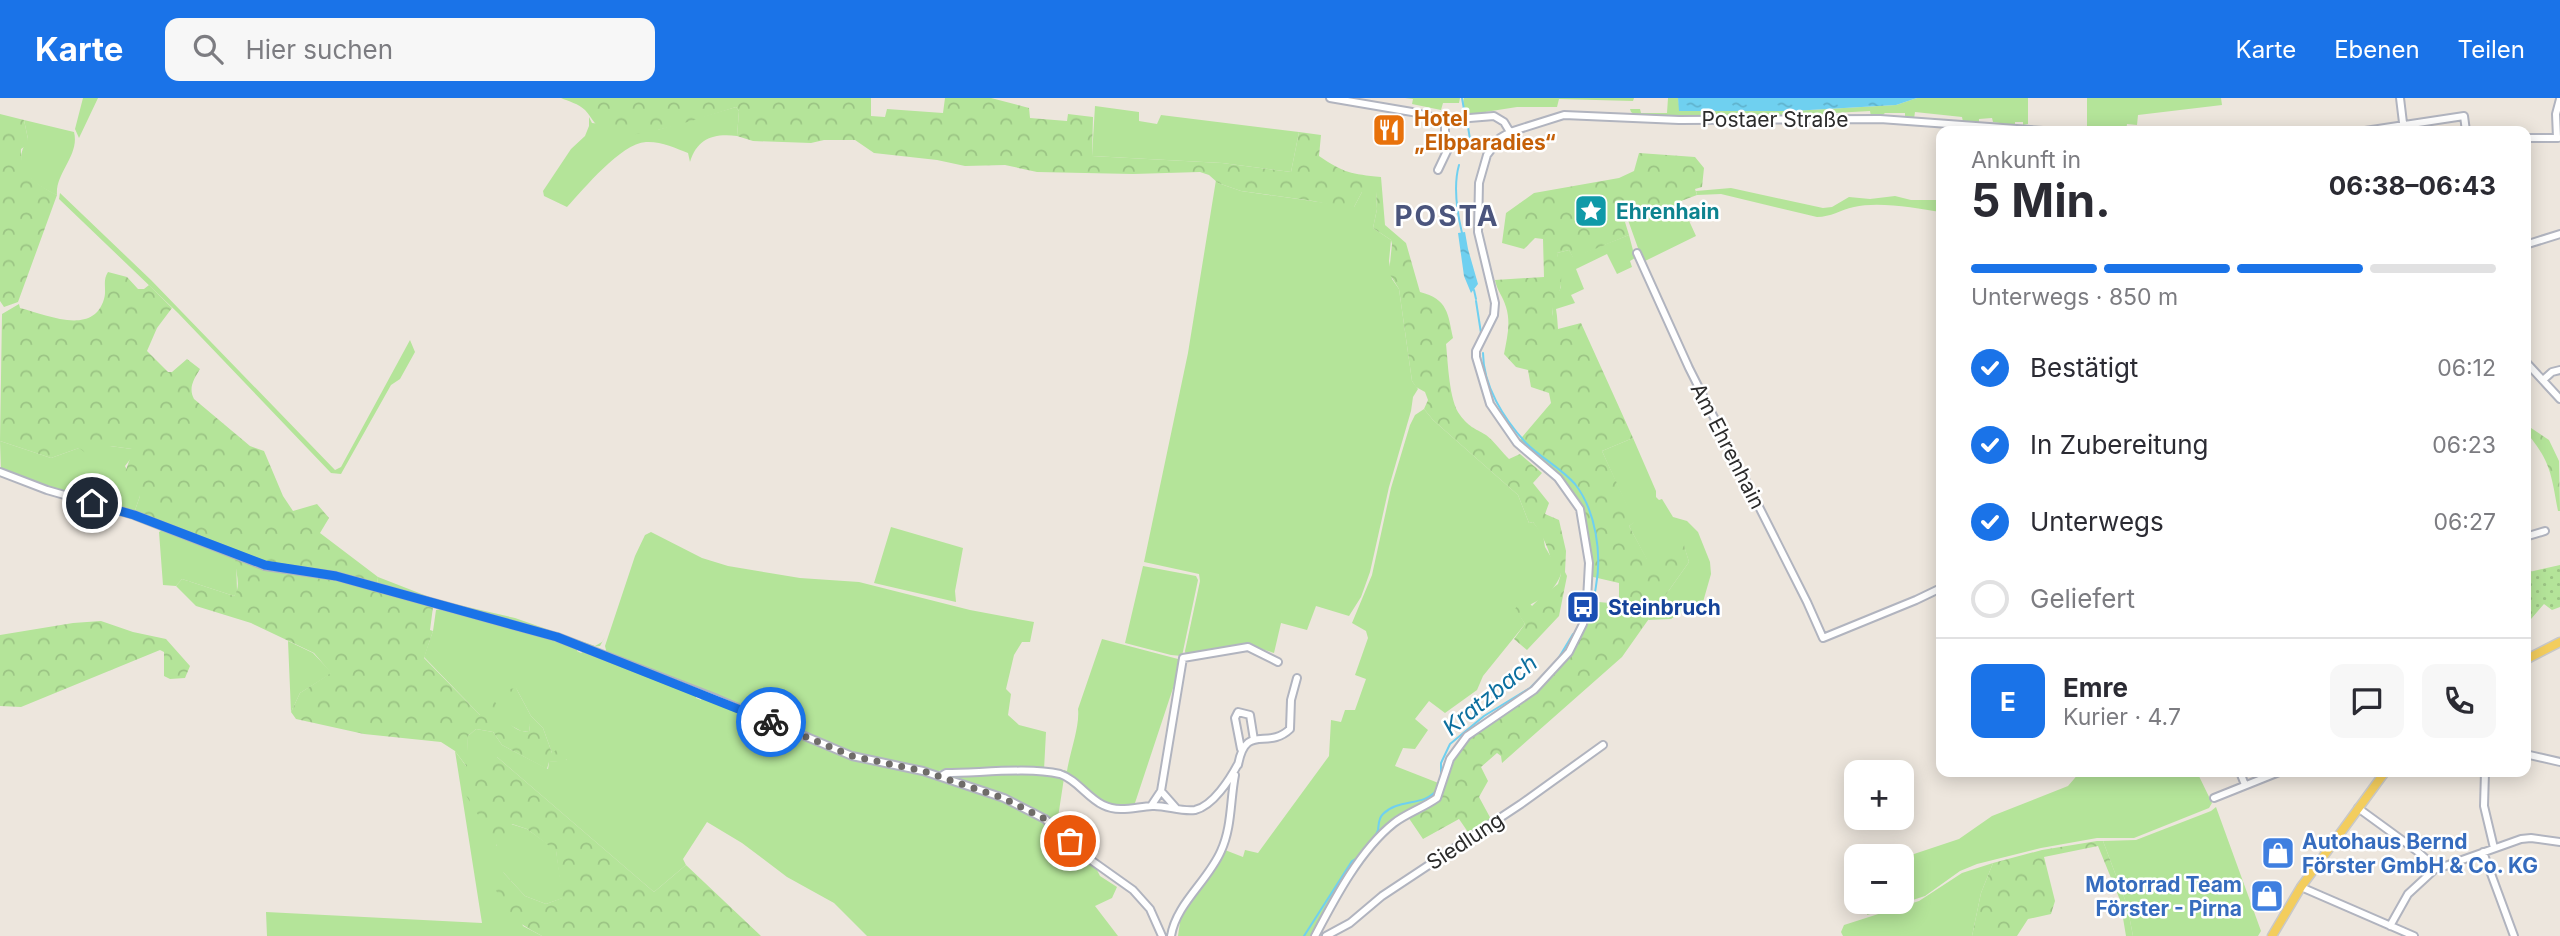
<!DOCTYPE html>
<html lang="de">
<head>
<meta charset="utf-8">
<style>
  :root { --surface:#fff; --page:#f7f7f7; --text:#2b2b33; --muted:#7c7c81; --line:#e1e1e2; --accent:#1a73e8 }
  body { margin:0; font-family:Inter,sans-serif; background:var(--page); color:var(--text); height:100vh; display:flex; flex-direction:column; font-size:26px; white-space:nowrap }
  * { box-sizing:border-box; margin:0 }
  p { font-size:23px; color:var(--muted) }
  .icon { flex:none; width:38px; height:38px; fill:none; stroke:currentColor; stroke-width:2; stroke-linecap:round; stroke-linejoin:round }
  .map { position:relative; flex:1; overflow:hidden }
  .drawer { position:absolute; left:1936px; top:28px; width:595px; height:651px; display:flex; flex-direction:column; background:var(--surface); border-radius:14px; box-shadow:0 4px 18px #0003 }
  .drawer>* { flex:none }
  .tools { position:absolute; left:1844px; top:662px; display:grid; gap:14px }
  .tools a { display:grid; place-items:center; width:70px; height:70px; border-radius:14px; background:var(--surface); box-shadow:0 4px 18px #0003; font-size:35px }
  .pin { position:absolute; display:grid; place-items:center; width:60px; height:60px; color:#fff; margin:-30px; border:4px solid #fff; border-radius:50%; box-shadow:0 2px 7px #0007 }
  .courier { position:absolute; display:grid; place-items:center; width:70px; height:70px; margin:-35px; border:5px solid #1a73e8; border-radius:50%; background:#fff; color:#222; box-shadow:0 2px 9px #0007 }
  .summary em { font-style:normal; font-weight:700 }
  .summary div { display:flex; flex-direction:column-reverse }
  .summary { display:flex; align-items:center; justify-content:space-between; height:119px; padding:0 35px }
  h1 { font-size:46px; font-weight:700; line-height:52px }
  .bar { display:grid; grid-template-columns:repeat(4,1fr); gap:10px 7px; align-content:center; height:84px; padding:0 35px }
  .bar i { height:9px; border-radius:5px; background:var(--line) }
  .bar .active { background:var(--accent) }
  .bar p { grid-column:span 4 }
  .line { display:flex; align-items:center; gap:18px; padding:0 35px; border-top:2px solid var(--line) }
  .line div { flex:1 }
  .round { display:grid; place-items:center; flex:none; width:74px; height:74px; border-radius:14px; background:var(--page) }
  ol { padding:0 35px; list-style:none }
  li { display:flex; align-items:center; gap:21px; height:77px }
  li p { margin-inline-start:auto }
  li .icon { padding:7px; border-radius:50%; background:var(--accent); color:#fff; stroke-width:4 }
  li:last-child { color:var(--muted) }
  li i { width:38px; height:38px; border:4px solid var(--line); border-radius:50% }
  header { display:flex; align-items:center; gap:42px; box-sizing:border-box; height:98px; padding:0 35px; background:var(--accent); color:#fff }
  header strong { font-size:33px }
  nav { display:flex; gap:38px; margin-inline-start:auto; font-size:24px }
  .search { width:490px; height:63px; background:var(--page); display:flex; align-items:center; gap:18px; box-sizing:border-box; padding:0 24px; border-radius:14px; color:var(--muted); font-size:26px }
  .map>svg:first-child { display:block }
  .grass { fill:#b4e499 }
  .forest { fill:url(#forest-crowns) }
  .park { fill:url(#park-dots) }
  .water { fill:url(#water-ripples) }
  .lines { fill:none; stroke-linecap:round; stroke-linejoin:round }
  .stream { stroke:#6fd0f0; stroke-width:2 }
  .minor-casing { stroke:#b1b4bf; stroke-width:10 }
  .major-casing { stroke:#c8c8c8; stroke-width:11 }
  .minor { stroke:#fff; stroke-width:6 }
  .major { stroke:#f3cd5d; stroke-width:8 }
  .done { stroke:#6f6c69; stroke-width:7; stroke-dasharray:0 12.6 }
  .route { stroke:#1a73e8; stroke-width:9 }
  .labels { text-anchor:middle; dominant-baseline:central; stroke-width:5; stroke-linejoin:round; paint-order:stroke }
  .food-label { font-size:21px; font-weight:bold; fill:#c56008; stroke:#fff; text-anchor:start }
  .street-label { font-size:21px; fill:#2b2b2b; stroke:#fff }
  .culture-label { font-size:21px; font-weight:bold; fill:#0d838f; stroke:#fff; text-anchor:start }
  .transit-label { font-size:21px; font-weight:bold; fill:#164399; stroke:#fff; text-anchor:start }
  .shop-label { font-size:21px; font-weight:bold; fill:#366cbe; stroke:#fff; text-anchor:start }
  .water-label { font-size:23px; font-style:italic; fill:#0c6f9f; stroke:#fff }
  .district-label { font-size:28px; font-weight:bold; letter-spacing:2px; fill:#4b557d; stroke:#fff }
</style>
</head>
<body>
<header>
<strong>Karte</strong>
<div class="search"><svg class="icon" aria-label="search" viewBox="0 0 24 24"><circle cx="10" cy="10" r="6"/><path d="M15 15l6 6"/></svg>Hier suchen</div>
<nav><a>Karte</a><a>Ebenen</a><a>Teilen</a></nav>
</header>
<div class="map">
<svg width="2560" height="838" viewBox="0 0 2560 838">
  <defs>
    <pattern id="forest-crowns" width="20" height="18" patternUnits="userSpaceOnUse" patternTransform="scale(1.75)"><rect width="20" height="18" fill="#b4e499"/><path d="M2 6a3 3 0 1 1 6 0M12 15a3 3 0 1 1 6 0" fill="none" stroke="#9bc484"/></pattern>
    <pattern id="park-dots" width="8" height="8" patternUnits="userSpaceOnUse" patternTransform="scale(1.75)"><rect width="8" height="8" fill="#b4e499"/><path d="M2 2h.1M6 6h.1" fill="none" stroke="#9bc484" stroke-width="1.8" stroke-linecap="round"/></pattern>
    <pattern id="water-ripples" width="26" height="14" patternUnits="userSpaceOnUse" patternTransform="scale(1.75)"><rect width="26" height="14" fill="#6fd0f0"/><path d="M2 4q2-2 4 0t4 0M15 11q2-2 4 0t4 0" fill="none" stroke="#60b3ce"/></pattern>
  </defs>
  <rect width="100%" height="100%" fill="#ede6dd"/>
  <path class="grass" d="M83,0h15l-19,40 -4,-9z
    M1405,0h55l-1,5h-16l-2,7 -29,-6 1,-5z
    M1464,0h170l-1,3 -74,-2 -2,8h-40l-51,8 -3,-11z
    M1668,0h10l2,13h112l104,-6 21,-7h111v26l-5,1v-3h-8v3l-22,-3 -1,-4 -13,1v4l-16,-1 -1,-5 -47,-5 -1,7 -9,-1v-5h-20l-5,4h-9l-1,-6 -36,2 -4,3 -134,2 -62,-4 -3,-2 -1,-3h10l1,4h26z
    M2087,0h134l1,7 -84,10 -1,10 -10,-1 -1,7h-39z
    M1095,8l44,6v9l18,3 4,-9 138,17 -8,40 -69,-9 -130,-7z
    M736,9l3,4 -2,25c-24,-3 -40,3 -47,26l-2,-9c-12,-5 -28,-12 -42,-11 -26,2 -61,46 -79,65l-23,-11 -1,-5 28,-42 14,-13 4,-10v-9l3,6 65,7z
    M24,22l50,12c6,23 -19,41 -17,63 -24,-11 -48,-28 -29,-56z
    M1216,82l2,3 23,8 113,16 8,-15h14l1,17 -4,19 18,12 -2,21 3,18 7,10 13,92 6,8 -5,8 -2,14 -22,76 -19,85 -9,25 -12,19 -33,-10 -9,24 -26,-7 -7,30 -19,-6 -69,9 -1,-5 15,-70 -1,-7 -55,-12 44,-209z
    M1731,90l92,20 9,-1 17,-10 21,2 25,-3 16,4h30v12c-25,-4 -63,-11 -87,-5 -14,3 -23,10 -37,10l-96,-23 -24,1 -1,-4z
    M60,95l91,87 184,190 6,-3 69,-127 5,12 -15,27 -9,6 -50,89 -10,-1 -153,-160 -119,-114z
    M1680,103l16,35 -53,26 -15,-42z
    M1629,137l6,23 -5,3 2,6 -15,7 -10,-20 -31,15 8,20 -13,6 4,8 -19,6 1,7h-4l-1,-10 9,-19 -4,-34 12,-3 4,7z
    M1424,311l9,11 85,75 11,28 4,-1 10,13 2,12 16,27c-6,18 -27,32 -45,35l9,15 -42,52 -6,14 -32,23 -16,-12 -14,18 13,11 -13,19 -12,-1 -8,18 46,18 -6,13 -41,24 -61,76 -21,39h-134l2,-14 -2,-3 47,-69 18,7 2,-7 13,3 71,-97 2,-36 10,2 4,-12h10l11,-31 -11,-4 13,-37 -2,-7 -14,-8 20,-48 19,-87 19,-63 5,-10z
    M1633,340l23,53v6l3,3 3,-1 11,18 14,4 11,11 12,30 1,12 -8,28 -13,4 -19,13 -23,1 41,-58 -5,-16 -37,14 -18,-34 5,-4 -32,-71z
    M0,343l51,17 28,-10 31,-2 22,3v8l-7,9 15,30 -6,17 -71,-20 -62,-23z
    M891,429l72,21 -8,43 1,11 -82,-19z
    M164,431l72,27 1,36 -3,4 -52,-17 -6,7 -13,-1 -4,-53z
    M651,434l51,26 26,8 72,12 59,4 111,28 64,12 -4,20h-8l-8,13 -8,34 5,5 -3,21 11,10 27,7 -2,38 -79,1 -13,-3 -18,4 -81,-18 -246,-100 -2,-8 30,-90 10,-21z
    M1143,468l53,10 2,4 -16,76 -11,-1 -46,-12z
    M378,479l59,23 78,18 80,28 7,-4 3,-5 -5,9 -9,1 -32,-13 -138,-35 -5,-5 -39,-8z
    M442,511l66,15 69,23v4l4,2 4,-3 111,44v4l5,2 2,-4 133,57 29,10 57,11 79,25 43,23 52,46 4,8 17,11 -5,11 -17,8 23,30h-251l-33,-33 -47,-26 -45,-34 -35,-21 -24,37 3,6 -32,27 -157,-135 -1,89 15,-22 16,5 29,21 7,48 -17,6 -21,-8 -22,-24 20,54 19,10h-275l-1,-24 216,11 -27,-172 11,15 2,-30 8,-7 17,3 9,13 46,24 1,-7 18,-2 -15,-7 -9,-25 -12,-12 -15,-28 14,37 -1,7 -8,-1 -13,-7 -27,-8 -57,-59 9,-26 3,-21z
    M1102,541l76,20 3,5 -48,145 -24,-2 -46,-32 1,-5 3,1c3,-19 13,-45 11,-62z
    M288,543l25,12 19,20 -32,20 -9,19z
    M2080,674h117l15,31 -3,5 -75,30h-37l-56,10 -64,16 -17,7 -35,25 -58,19 3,-14h32v-43l57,-19 33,-23 76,-30z
    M1044,676l20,4 -7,46c-32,-23 -69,-34 -106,-46l1,-3z
    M2216,709l45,124 -3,5h-125l-6,-31 -24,-64 33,-1 75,-29z
    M1993,765l-12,30 -9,43h-129l-2,-4 3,-7 75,-24 43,-28z"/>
  <path class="forest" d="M561,0h310v18l14,1 2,-8 56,4 2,-15h46l38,10 1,10 37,3 1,-7 25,3 -1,39 130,7 69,9 8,-40 22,3 -2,21c25,17 32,18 62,21l4,48 21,18 14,49c28,7 28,22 33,46l-7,6c2,18 3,57 14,71 9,12 14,13 26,20 8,6 16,17 23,24l11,-5 22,19 -9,10 16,20 -4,11 14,6 7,31 -1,21 2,4 -8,40 -32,34 -13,-11 11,-15 -10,-15 5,-8 6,-2 6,7 11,-11 -7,-6 3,-3 11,4 8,-6 3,-10 -9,-6c-1,-17 -9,-32 -19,-46l-4,1 -11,-28 -85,-75 -9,-11 4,-9 -3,-8 -9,-5 -4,-6 -13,-92 -10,-16 3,-29 -1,-4 -18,-12 4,-19 -1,-17h-14l-8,15 -7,1 -34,-7 -72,-10 -23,-8 -9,-8 -9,-3 -67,2 -96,-2 -32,-7 -40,1 -28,-6 -63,-7 -19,-13h-31l-13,3 -58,-2 -16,-5 2,-25 -3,-4c-27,8 -104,36 -128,26 -13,-6 -15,-14 -23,-23 -6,-6 -17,-9 -24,-12z
    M0,16l24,6 4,19 -1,6 -6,4c-1,25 16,36 36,46l-39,107 -14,5 -4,-6z
    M1639,55l56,4 9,11 -2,19 -7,2 2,6 -72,27 4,13 -56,23 -4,-8 -12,3c2,9 5,20 4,30 0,13 -11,20 -8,33h4l1,13 23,-6 52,115 -31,13 33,71 -6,4 18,33 37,-14 5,17 -67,95 -120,106 -1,-7 -4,-3 -16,14 7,14 -9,16 13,24 -22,14 -11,-16 -36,20 -15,-22 23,-11 8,-7 13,-38 17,-24 75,-54 15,-15 11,-15 19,-52 30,3v-21l-30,-7 -6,-58 -17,-31 -49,-44 34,-40 -2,-10 -18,-6 -3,-17 -12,-3 -12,-13c3,-16 7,-31 2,-47 -3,-11 -9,-16 -11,-27l49,-3 -1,-38 -8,-1 -11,11 -22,-6 4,-30 28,-20 85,-15 15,-7z
    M108,174l19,5 11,12h6l5,-4 23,23 -15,20 -10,23 21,21h4l15,-13 13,10c-6,10 -12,19 -6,30l56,47 14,5 19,45 10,15 24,-7 12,14 -9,15 58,44 -1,9 -109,-21 -134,-52 6,-17 -20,-6c2,-12 12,-33 12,-41l-22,-3 -15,14 -16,-12 -28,10 -51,-17 2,-127 17,-10 1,4c25,6 73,29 84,-9 3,-10 -2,-18 4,-27z
    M2525,326l24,16 10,21 1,50h-2c-7,-37 -7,-50 -33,-80z
    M236,458l31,13 69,9 97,29 -3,23 3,1 -9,27 56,57 14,-15c9,15 15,31 35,32l1,-7 -9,-7 -18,-28 13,-2 15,28 12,12 9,25 7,-5 8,13 -18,1 -2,7 -45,-24 -9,-13 -17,-3 -8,7 -1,31 -12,-16 -14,-9 -77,-8 -68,-15 -5,-7 9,-19 31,-20 -17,-20 -63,-30 -55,-17 -20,-20 6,-7 52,17c9,-12 -1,-27 2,-40z
    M101,523l32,11 33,7 24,27 -5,12 -15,1 -6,-3v-24l-4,-2 -139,57 -21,-1v-71l73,-12z
    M497,659l157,135 32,-27 75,71h-219c-27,-14 -37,-22 -48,-51l9,-13 22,24 21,8 16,-6 -6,-47 -29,-22 -15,-5 -15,22 -36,-59z
    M2097,743h6l24,64 6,31h-7l-6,-36 -22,-54 -54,11 11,44 -4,13 -23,5 -11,17h-45l9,-43 12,-30 49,-13z"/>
  <path class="park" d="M2560,467v42l-8,3 -8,-6 -13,15 -6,1v-47z"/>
  <path class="water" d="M1678,0h239l-21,7 -104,6h-113z
    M1465,134l3,17 10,35 -7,9 -7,-17 -6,-43z"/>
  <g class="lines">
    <path class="stream" d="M1462,0l3,17
      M1466,52l4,-11 -3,-18
      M1459,67c-6,21 -2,47 3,68
      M1474,192l2,9
      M1476,203l5,32
      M1483,255c0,33 21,66 43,90 15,15 35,25 49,41 21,27 27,70 21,102 -1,11 -6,21 -9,31
      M1558,561l15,-25
      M1441,680v-15l9,-19 34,-28 46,-28 25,-25
      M1362,755c5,-7 14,-16 16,-23 1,-6 0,-11 5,-16 16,-16 40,-7 54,-24
      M1304,838l48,-75 7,-4"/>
    <defs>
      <path id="minor" d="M1330,0l82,14 33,8 49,-4 10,6 6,10
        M2400,0l4,33
        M2365,33l99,-15 2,15
        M2525,40h33
        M2557,40l-1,-24 4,-15
        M1438,72l10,-21 -3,-12v-17
        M2525,147l35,-11
        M1637,155l52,115 118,234 16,36 93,-38 25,-12
        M2525,263l35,38
        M2543,282l9,-8 8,-2
        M0,374l47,18 87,25 131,51 71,10 221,61 160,62 135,57 71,15 81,27 41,21 43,39 45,32 17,19 12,27
        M2525,439l20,-6
        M1241,651l-6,-31 3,-6 12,3 4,25
        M2525,656l35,8
        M1238,667c8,-43 29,-14 52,-36l1,-29 6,-22
        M2240,674l5,13
        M2485,674l-1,34 10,42
        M941,678l5,-3c33,0 83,-6 114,1 16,5 28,24 43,31 16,8 32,2 49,1 13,-1 29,6 43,4 18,-4 35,-31 43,-46
        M1161,693l15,17
        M2214,700l65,-26
        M1151,708l10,-15 22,-133 65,-11 30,15
        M2358,710l59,43 19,17
        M2483,754l31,84
        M2301,789l113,49
        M2390,828l18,-32 26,-24 87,-31 10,-1 29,4
        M1171,838c5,-32 37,-55 50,-85 11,-24 9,-50 14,-76
        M1315,838c20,-38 45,-86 79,-113 13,-10 29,-15 43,-25l13,-39 17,-23 67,-46 35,-38 14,-28 4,-24 2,-37 -9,-54 -22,-31 -41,-35 -27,-39 -14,-47v-6l18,-36 1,-12 -17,-71 1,-49 8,-28 13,-17 10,-6 54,-17 115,5 201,-1 163,12
        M1326,838l24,-13 32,-27 139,-92 82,-59"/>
      <path id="major" d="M2525,562l35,-18
        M2272,838l29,-49 84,-115"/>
    </defs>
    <use href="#minor" class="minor-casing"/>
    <use href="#major" class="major-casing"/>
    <use href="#minor" class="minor"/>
    <use href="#major" class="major"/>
  </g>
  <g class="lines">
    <path class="done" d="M771,624l81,34 71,15 80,27 42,21 25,22"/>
    <path class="route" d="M92,405l42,12 131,50 71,11 221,61 214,85"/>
  </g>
  <defs>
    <symbol id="restaurant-square" viewBox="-11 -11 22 22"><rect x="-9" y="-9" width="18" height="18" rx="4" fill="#e8710a" stroke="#fff"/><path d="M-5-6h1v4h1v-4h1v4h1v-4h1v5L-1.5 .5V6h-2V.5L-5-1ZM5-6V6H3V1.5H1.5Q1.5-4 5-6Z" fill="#fff"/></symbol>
    <symbol id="sight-square" viewBox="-11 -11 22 22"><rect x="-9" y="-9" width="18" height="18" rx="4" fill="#0f9aa8" stroke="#fff"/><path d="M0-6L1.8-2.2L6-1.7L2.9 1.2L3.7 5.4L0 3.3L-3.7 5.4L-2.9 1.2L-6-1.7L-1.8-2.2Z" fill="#fff"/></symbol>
    <symbol id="bus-square" viewBox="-11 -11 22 22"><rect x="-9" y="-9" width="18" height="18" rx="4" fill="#1a4fb4" stroke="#fff"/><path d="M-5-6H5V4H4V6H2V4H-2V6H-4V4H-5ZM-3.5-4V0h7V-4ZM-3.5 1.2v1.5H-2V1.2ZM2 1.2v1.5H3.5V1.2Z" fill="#fff"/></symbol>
    <symbol id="shop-square" viewBox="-11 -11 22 22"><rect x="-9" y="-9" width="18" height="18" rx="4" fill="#3f7fe0" stroke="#fff"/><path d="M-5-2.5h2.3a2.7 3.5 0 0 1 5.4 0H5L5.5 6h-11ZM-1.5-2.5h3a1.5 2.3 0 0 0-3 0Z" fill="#fff"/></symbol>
  </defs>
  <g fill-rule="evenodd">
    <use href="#restaurant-square" x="1370" y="13" width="38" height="38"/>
    <use href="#sight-square" x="1572" y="94" width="38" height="38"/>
    <use href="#bus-square" x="1564" y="490" width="38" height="38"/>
    <use href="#shop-square" x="2259" y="736" width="38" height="38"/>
    <use href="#shop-square" x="2248" y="779" width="38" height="38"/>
  </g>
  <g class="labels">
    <g class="food-label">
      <text x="1414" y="20">Hotel<tspan x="1414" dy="24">„Elbparadies“</tspan></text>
    </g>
    <g class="street-label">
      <text x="1775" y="21">Postaer Straße</text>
      <text transform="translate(1728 348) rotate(63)">Am Ehrenhain</text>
      <text transform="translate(1465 743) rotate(-33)">Siedlung</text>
    </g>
    <g class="culture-label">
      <text x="1616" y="113">Ehrenhain</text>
    </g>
    <g class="transit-label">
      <text x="1608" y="509">Steinbruch</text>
    </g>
    <g class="shop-label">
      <text x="2302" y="743">Autohaus Bernd<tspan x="2302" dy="24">Förster GmbH &amp; Co. KG</tspan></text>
      <text x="2242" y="786" text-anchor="end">Motorrad Team<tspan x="2242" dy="24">Förster - Pirna</tspan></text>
    </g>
    <g class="water-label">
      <text transform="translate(1490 597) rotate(-39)">Kratzbach</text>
    </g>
    <g class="district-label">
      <text x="1447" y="118">POSTA</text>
    </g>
  </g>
</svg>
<div class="tools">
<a>+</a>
<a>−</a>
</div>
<div class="pin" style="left:1070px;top:743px;background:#ea580c"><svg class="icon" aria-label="bag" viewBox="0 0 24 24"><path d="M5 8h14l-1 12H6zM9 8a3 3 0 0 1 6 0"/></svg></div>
<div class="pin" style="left:92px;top:405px;background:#1f2937"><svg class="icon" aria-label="home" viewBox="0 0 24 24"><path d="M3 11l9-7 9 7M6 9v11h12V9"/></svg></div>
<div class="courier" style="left:771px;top:624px"><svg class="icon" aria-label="bike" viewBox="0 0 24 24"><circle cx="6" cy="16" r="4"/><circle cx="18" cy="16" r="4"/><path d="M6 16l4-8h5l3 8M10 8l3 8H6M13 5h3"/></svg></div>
<section class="drawer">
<div class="summary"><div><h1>5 Min.</h1><p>Ankunft in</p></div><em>06:38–06:43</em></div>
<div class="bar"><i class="active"></i><i class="active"></i><i class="active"></i><i></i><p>Unterwegs · 850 m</p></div>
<ol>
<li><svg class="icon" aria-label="check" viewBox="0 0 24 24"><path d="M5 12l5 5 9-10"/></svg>Bestätigt<p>06:12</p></li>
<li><svg class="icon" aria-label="check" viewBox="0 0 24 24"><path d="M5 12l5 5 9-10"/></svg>In Zubereitung<p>06:23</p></li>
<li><svg class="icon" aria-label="check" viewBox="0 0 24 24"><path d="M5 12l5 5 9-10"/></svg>Unterwegs<p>06:27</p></li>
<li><i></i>Geliefert</li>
</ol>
<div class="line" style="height:126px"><b class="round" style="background:var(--accent);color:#fff">E</b><div><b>Emre</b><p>Kurier · 4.7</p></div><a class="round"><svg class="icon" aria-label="chat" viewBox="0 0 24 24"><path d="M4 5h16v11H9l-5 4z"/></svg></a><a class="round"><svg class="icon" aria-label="phone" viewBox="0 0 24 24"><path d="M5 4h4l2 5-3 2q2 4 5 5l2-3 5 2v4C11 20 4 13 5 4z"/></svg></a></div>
</section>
</div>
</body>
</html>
